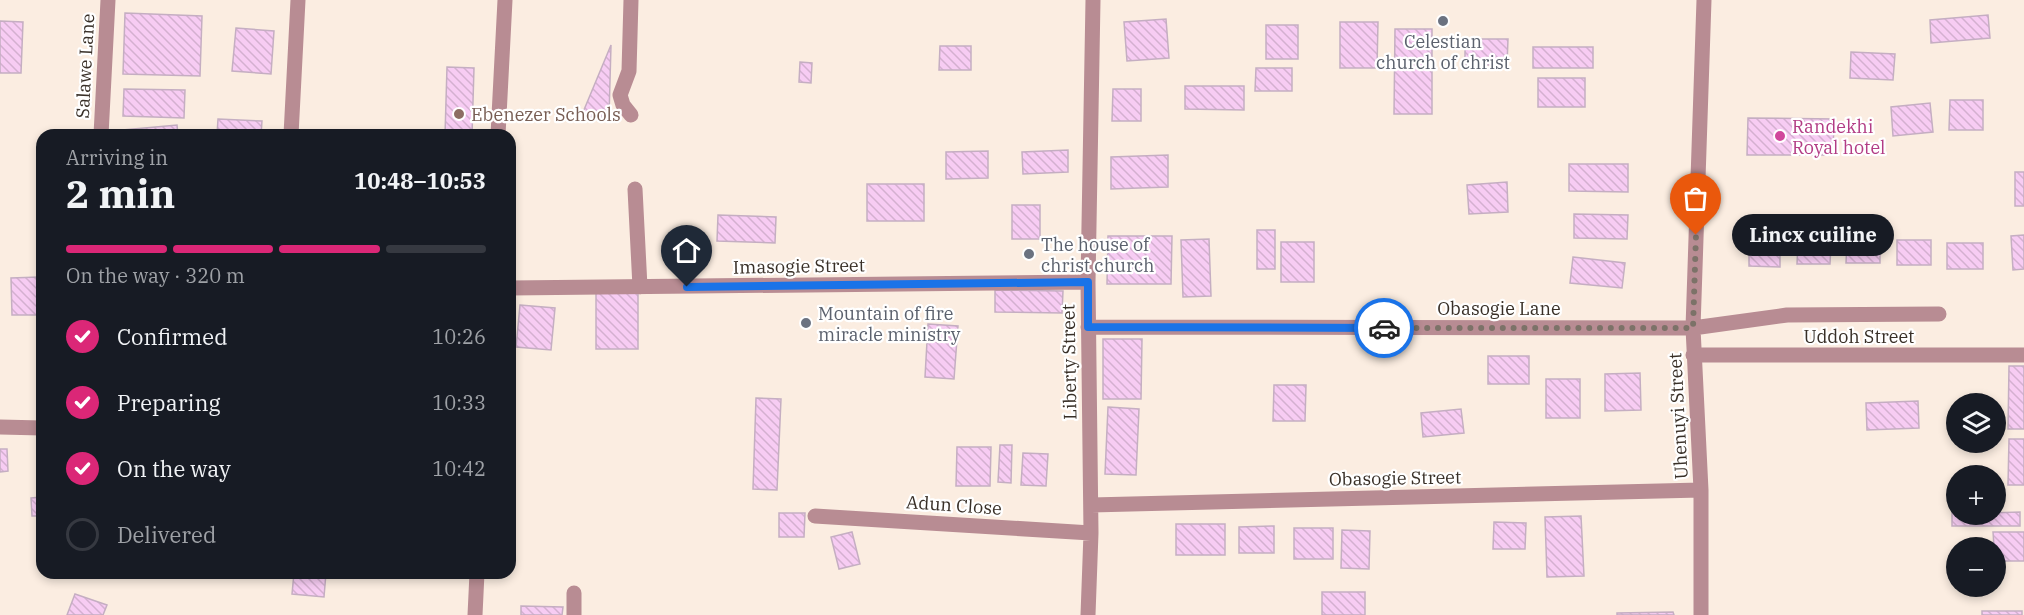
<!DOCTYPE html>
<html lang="en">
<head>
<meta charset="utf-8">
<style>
  :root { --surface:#171b24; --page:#20242c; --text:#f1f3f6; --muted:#9ea1a6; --line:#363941; --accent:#db2777 }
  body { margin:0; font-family:"IBM Plex Serif",serif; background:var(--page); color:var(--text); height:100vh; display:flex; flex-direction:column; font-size:22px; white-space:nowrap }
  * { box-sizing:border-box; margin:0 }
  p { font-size:20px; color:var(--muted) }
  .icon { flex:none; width:33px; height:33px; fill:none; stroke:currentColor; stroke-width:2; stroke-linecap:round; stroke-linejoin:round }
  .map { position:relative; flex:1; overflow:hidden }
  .drawer { position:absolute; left:36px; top:129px; width:480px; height:450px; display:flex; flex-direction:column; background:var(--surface); border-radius:18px; box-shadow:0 3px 9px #0003 }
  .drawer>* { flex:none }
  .controls { position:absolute; left:1946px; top:393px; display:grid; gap:12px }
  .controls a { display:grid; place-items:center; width:60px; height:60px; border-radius:50%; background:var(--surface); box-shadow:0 3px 9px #0003; font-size:30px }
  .pin { position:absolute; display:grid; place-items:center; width:51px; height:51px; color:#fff; margin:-62px -26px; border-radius:50% 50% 50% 0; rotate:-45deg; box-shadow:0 0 6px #0007 }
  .pin .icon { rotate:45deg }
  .courier { position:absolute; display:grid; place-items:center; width:60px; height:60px; margin:-30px; border:4px solid #1a73e8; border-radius:50%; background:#fff; color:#222; box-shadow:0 2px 8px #0007 }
  .bubble { position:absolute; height:42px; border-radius:21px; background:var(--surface); box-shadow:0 3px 9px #0003; font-size:20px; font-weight:700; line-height:42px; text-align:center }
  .headline em { font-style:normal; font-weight:700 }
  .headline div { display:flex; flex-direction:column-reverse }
  .headline { display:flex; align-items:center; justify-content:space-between; height:102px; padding:0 30px }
  h1 { font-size:39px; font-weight:700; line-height:45px }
  .bar { display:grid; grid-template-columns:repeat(4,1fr); gap:9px 6px; align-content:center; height:72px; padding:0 30px }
  .bar i { height:8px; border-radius:4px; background:var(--line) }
  .bar .selected { background:var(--accent) }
  .bar p { grid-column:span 4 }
  ol { padding:0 30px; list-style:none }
  li { display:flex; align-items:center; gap:18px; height:66px }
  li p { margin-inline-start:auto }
  li .icon { padding:6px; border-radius:50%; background:var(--accent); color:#fff; stroke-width:4 }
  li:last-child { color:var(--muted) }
  li i { width:33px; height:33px; border:3px solid var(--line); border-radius:50% }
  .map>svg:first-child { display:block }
  .building { fill:url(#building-back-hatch); stroke:#c5aec2; stroke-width:1.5 }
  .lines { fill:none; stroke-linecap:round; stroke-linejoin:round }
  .minor { stroke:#b88c93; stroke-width:15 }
  .done { stroke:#7c7268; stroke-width:6; stroke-dasharray:0 10.8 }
  .route { stroke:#1a73e8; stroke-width:8 }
  .worship-dot { fill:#6b7280; stroke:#fff; stroke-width:2 }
  .education-dot { fill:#8d6e63; stroke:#fff; stroke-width:2 }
  .hotel-dot { fill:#d1479c; stroke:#fff; stroke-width:2 }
  .labels { text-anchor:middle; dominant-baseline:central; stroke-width:4.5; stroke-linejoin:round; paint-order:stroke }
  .worship-label { font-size:18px; fill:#5b616d; stroke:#fff; text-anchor:start }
  .street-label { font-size:18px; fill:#382f27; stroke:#fff }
  .education-label { font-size:18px; fill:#785e54; stroke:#fff; text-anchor:start }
  .hotel-label { font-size:18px; fill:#b23c85; stroke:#fff; text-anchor:start }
</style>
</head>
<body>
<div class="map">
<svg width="2024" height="615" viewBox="0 0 2024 615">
  <defs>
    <pattern id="building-back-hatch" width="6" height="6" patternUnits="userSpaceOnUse" patternTransform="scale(1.5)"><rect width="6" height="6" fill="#f7ccf3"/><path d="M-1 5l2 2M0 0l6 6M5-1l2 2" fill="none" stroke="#d4b0d0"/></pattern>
  </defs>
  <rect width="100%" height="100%" fill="#fbede1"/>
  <path class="building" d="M125,13l77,3 -2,60 -77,-2z
    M1988,15l2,23 -59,5 -1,-23z
    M1166,19l3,39 -42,3 -3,-39z
    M0,21l23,1 -2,51h-21z
    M1340,22h38l-1,46h-37z
    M1266,25h32v34h-32z
    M236,28l38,3 -3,43 -39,-3z
    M1395,29h37v85h-38z
    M1465,39h43l-1,26h-42z
    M611,45l-2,72h-28z
    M940,46h31v24h-32z
    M1533,47h60v21h-60z
    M1851,52l44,2 -2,26 -43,-2z
    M800,62l12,1 -1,20 -12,-1z
    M447,67l27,1 -2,67h-27z
    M1256,68h36v23h-37z
    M1538,78h47v29h-47z
    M1185,86h59v24l-59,-1z
    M124,89l61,1 -1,28 -61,-2z
    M1113,89h28v32h-29z
    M1950,100h33v30h-34z
    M1930,103l3,29 -40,4 -2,-29z
    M1748,118l86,1 -1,36h-86z
    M218,119l44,2 -1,14h-44z
    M177,125l1,10h-54l-1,-5z
    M1068,150v22l-45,2 -1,-22z
    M988,151v27l-42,1v-27z
    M1168,155v32l-57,2v-32z
    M1569,164h59v28l-59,-1z
    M2015,172h9v34h-9z
    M1507,182l1,30 -39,2 -2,-29z
    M867,184h57v37h-57z
    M1012,205h28v34h-28z
    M1574,214l54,1 -1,24 -53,-1z
    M718,215l58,2 -1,26 -58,-2z
    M1257,230h18v39h-18z
    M2024,235v34l-11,1 -2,-34z
    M1108,236h64l-1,48h-64z
    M1209,239l2,57 -28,1 -2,-57z
    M1749,239l31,1v27l-31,-1z
    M1897,240h34v25h-34z
    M1847,241h33v22h-34z
    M1281,242h33v40h-33z
    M1798,242h33l-1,22h-33z
    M1947,243h36v26h-36z
    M1573,257l52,6 -3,25 -52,-5z
    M39,277l1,38h-28l-1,-37z
    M596,290h42v59h-42z
    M995,290l68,1 -1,22 -67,-1z
    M520,305l35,3 -4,42 -35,-3z
    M928,324l30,2 -4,53 -29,-2z
    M1103,339h39l-1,60h-38z
    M1488,356h41v28h-41z
    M2009,366h15v63h-16z
    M1640,373l1,37 -36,1v-37z
    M1546,379h34v39h-34z
    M1274,385h32l-1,36h-32z
    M756,398l25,1 -4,91 -24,-1z
    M1918,401l1,27 -52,2 -1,-27z
    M1108,407l31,2 -3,66 -31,-1z
    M1461,409l3,24 -41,4 -2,-24z
    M2009,439h15v46h-16z
    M1000,445h12l-1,38 -13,-1z
    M957,447h34l-1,39h-34z
    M0,449h7l1,22 -8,1z
    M1023,453l25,1 -2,32 -25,-1z
    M42,497v19h-10l-1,-18z
    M1952,512h4v2l64,-2v14h-68z
    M779,513h26l-1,24h-25z
    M1581,516l3,60 -37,1 -2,-60z
    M1494,522l32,1 -1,26h-32z
    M1176,524h49v31h-49z
    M1274,526v27h-35v-26z
    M1294,528h39v31h-39z
    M1342,530l28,1 -1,38 -28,-1z
    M852,532l8,32 -21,5 -8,-32z
    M1993,532h31v29h-29z
    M294,573h32l-2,24 -32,-3z
    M1322,592h43v23h-43z
    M75,594l32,11 -4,10h-36z
    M521,606l42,1 -1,8h-41z
    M1982,611h40v4h-40z
    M1673,612l1,3h-57v-2z"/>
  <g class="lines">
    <path class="minor" d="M631,0l-2,71 -9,24 3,10 8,10
      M101,135l7,-135
      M291,135l7,-135
      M498,135l7,-135
      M635,189l5,98
      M510,288l578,-6
      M1088,327l605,1 94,-13 152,-1
      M1693,355h331
      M0,427l42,1
      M1091,505l610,-15
      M815,516l276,17
      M475,615l2,-42
      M574,615v-22
      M1088,615l3,-82 -3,-251 5,-282
      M1701,615v-125l-8,-162 11,-328"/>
  </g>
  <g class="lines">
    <path class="done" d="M1384,328h309l3,-93"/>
    <path class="route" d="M687,287l401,-5v45l296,1"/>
  </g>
  <g class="worship-dot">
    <circle cx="1443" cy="21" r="6"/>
    <circle cx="1029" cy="254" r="6"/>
    <circle cx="806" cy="323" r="6"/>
  </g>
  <circle class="education-dot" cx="459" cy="114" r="6"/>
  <circle class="hotel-dot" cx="1780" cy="136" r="6"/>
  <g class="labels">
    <g class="worship-label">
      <text x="1443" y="41" text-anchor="middle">Celestian<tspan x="1443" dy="21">church of christ</tspan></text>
      <text x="1041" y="244">The house of<tspan x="1041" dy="21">christ church</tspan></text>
      <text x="818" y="313">Mountain of fire<tspan x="818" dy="21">miracle ministry</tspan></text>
    </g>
    <g class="street-label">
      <text transform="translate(85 66) rotate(-87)">Salawe Lane</text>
      <text transform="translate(799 266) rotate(-1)">Imasogie Street</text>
      <text x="1499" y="308">Obasogie Lane</text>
      <text x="1859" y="336">Uddoh Street</text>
      <text transform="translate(1069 362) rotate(-91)">Liberty Street</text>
      <text transform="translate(1678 416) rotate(-93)">Uhenuyi Street</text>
      <text transform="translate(1395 478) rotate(-1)">Obasogie Street</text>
      <text transform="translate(954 505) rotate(4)">Adun Close</text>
    </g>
    <g class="education-label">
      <text x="471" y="114">Ebenezer Schools</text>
    </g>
    <g class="hotel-label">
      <text x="1792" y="126">Randekhi<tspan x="1792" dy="21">Royal hotel</tspan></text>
    </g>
  </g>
</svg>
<div class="controls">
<a><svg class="icon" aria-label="layers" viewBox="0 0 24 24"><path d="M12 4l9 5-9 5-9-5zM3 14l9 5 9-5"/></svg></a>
<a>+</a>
<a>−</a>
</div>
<div class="pin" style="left:1696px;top:235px;background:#ea580c"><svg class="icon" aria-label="bag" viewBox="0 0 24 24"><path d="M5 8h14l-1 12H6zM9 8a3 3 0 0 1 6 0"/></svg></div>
<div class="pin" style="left:687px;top:287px;background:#1f2937"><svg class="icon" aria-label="home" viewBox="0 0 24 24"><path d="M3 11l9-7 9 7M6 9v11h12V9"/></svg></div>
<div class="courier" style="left:1384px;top:328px"><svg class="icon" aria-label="car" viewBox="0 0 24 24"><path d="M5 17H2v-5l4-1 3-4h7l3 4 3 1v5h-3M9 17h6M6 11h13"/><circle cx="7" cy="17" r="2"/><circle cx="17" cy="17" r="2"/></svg></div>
<div class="bubble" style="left:1732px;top:214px;width:162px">Lincx cuiline</div>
<section class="drawer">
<div class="headline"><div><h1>2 min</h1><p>Arriving in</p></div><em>10:48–10:53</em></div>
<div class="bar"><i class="selected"></i><i class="selected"></i><i class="selected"></i><i></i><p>On the way · 320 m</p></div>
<ol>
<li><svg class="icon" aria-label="check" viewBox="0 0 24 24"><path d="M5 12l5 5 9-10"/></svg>Confirmed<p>10:26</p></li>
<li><svg class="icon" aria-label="check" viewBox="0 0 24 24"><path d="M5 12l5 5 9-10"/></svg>Preparing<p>10:33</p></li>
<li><svg class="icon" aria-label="check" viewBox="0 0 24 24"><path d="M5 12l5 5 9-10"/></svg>On the way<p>10:42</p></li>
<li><i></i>Delivered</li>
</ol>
</section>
</div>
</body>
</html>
